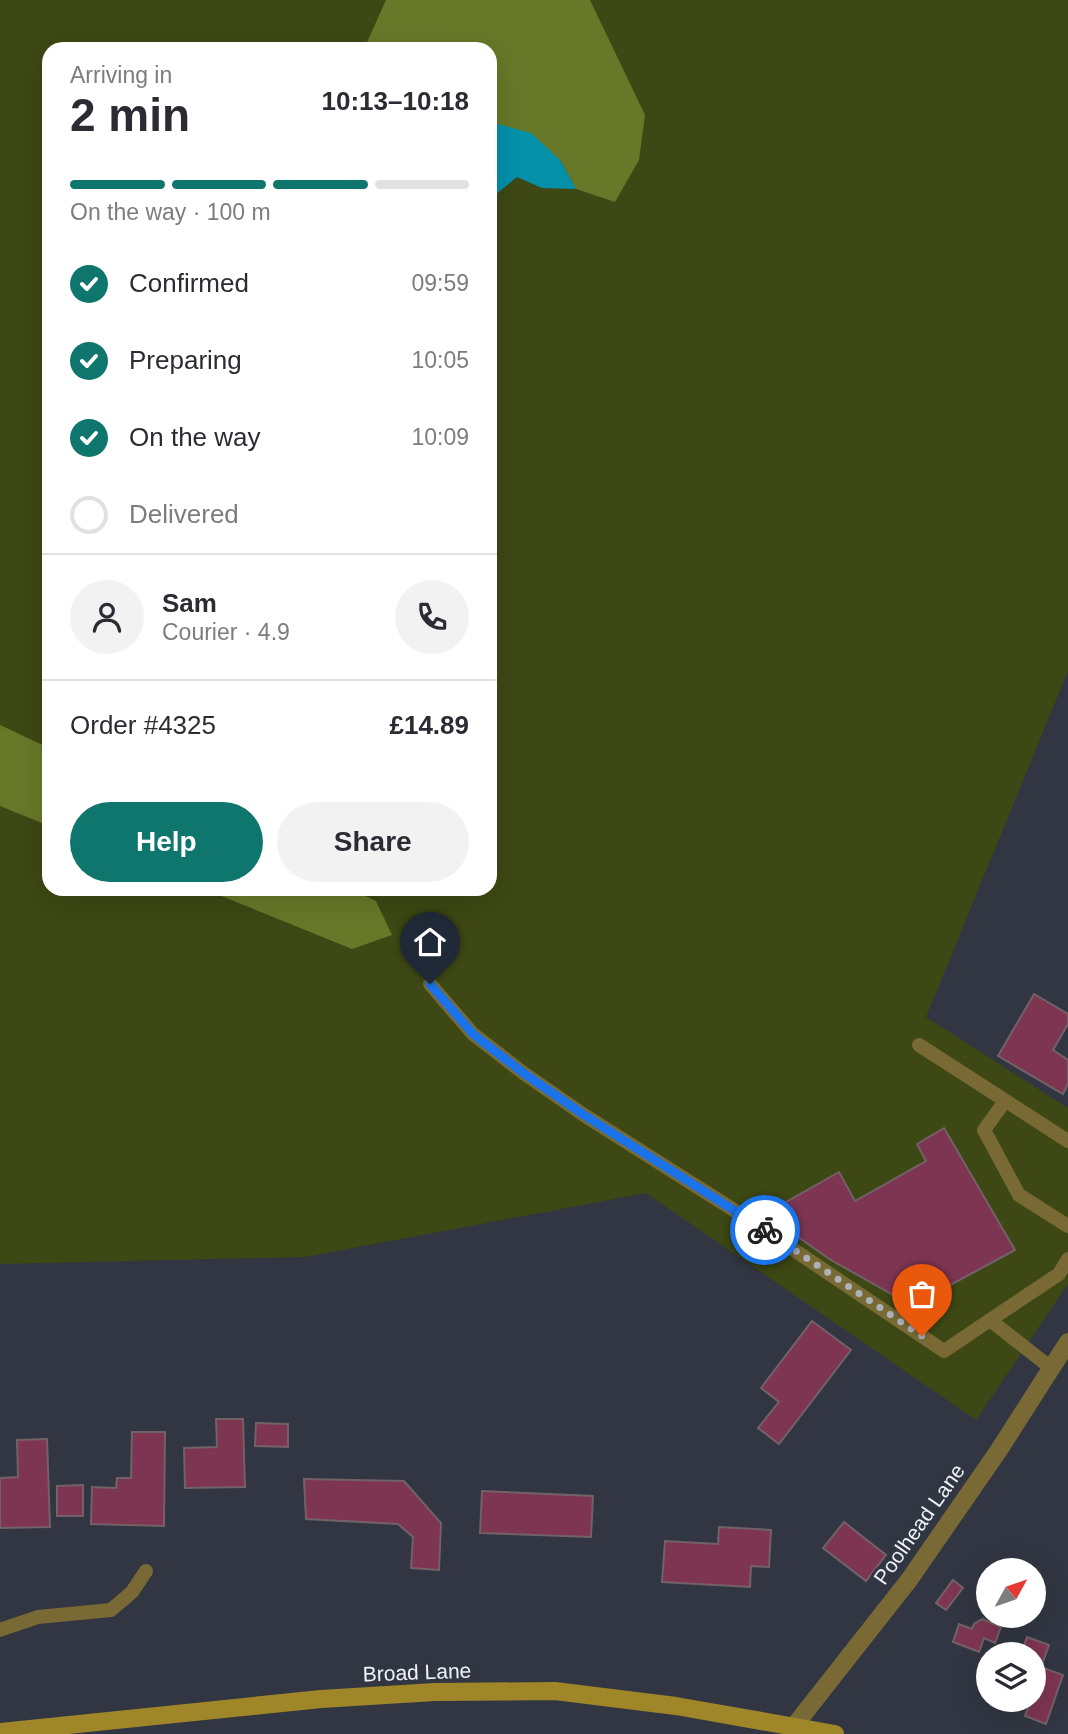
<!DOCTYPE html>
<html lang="en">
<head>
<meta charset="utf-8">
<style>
  :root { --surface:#fff; --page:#f2f2f3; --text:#2b2b33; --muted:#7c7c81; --line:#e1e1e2; --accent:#0f766e }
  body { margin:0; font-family:Arial,sans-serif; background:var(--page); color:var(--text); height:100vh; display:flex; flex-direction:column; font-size:26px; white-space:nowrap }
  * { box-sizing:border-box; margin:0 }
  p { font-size:23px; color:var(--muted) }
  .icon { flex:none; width:38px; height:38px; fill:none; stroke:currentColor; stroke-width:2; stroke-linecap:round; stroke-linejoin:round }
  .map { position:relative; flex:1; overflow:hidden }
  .panel { position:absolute; left:42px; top:42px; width:455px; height:854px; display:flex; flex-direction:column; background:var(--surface); border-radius:21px; box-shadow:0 7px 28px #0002 }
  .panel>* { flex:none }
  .needle { width:46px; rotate:50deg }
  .fabs { position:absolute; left:976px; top:1558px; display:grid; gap:14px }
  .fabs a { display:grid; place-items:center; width:70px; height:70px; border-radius:50%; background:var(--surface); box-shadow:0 7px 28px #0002; font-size:35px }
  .pin { position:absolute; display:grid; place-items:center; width:60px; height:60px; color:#fff; margin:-72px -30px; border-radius:50% 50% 50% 0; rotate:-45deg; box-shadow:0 0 7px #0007 }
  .pin .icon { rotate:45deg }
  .courier { position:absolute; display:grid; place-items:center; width:70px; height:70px; margin:-35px; border:5px solid #1a73e8; border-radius:50%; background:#fff; color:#222; box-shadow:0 2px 9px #0007 }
  .overview em { font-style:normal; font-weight:700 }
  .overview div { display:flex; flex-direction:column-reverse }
  .overview { display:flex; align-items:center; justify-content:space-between; height:119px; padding:0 28px }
  h1 { font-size:46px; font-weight:700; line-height:52px }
  .bar { display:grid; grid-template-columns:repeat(4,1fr); gap:10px 7px; align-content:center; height:84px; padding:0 28px }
  .bar i { height:9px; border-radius:5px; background:var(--line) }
  .bar .selected { background:var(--accent) }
  .bar p { grid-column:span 4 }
  .line { display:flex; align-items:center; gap:18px; padding:0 28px; border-top:2px solid var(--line) }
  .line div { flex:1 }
  .round { display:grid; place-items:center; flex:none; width:74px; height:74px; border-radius:37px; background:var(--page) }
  ol { padding:0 28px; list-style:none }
  li { display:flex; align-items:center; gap:21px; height:77px }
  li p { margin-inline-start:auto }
  li .icon { padding:7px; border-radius:50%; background:var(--accent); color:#fff; stroke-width:4 }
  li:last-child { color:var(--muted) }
  li i { width:38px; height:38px; border:4px solid var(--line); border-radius:50% }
  .primary-button { display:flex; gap:14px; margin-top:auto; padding:14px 28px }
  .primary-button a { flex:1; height:80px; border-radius:42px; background:var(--accent); color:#fff; font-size:28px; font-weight:700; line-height:80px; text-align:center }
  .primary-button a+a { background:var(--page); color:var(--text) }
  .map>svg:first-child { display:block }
  .green { fill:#3d4814; fill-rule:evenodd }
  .forest { fill:#677829 }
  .water { fill:#0490a9 }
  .building { fill:#7e3552; stroke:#726267; stroke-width:2 }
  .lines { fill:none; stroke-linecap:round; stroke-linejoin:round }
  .service { stroke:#796a35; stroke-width:14 }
  .tertiary { stroke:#796a35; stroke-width:18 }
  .secondary { stroke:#9f8628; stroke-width:18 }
  .done { stroke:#acb1ba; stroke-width:7; stroke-dasharray:0 12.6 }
  .route { stroke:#1a73e8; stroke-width:9 }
  .labels { text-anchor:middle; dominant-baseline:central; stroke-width:6; stroke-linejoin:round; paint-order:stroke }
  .street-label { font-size:21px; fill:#eff3fb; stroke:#313642 }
</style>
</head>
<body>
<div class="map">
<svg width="1068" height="1734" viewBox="0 0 1068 1734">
  <rect width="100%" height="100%" fill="#313642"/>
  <path class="green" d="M0,0h1068v671l-142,346 142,91v176l-92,136 -330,-227 -341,64 -305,7zM49,49h441v840h-441z"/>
  <path class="forest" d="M386,0h204l55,115 -6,45 -24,42 -39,-13 -16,-29 -70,-38v-73h-126z
    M0,725l49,23v78l-49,-20z
    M204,889h146l26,12 16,34 -40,14z"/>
  <path class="water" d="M490,122l41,11 29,27 16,29 -34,-1 -25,-11 -27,22z"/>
  <path class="building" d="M1034,994l34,20v10l-15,26 15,10v24l-5,10 -65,-38z
    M944,1128l71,122 -74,40 -16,23 -94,-53 -33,-23 -17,-32 58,-33 16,29 71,-40 -9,-17z
    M812,1321l39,29 -72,94 -21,-16 21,-26 -18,-14z
    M216,1419h27l2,68 -60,1 -1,-40 33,-1z
    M256,1423l32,1v23l-33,-1z
    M132,1432h33l-1,94 -73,-2 1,-37 24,1 1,-10h14z
    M47,1439l3,88 -50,1v-50l18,-1 -1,-37z
    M304,1479l100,2 37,42 -2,47 -28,-2 2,-31 -15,-13 -92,-5z
    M83,1485v31h-26v-30z
    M482,1491l111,5 -2,41 -111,-4z
    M844,1522l42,33 -20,26 -43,-33z
    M719,1527l52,3 -2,37 -18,-1 -1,21 -88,-5 3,-41 53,3z
    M953,1580l10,8 -17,22 -10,-7z
    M982,1619l19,8 -6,16 -11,-5 -5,14 -26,-10 6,-18 13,5 2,-5z
    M1027,1637l22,8 -8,22 22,8 -17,49 -21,-8 6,-17h3v-45h-13z"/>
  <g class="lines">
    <path class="service" d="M430,984l43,50 49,38 62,43 164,104 196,132 46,-31
      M919,1045l149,96
      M1005,1101l-21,29 35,65 49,31
      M1051,1368l-61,-48 69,-46 9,-15
      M0,1630l38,-13 73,-7 21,-18 14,-21"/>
    <path class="tertiary" d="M795,1725l114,-145 90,-130 69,-108"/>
    <path class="secondary" d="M0,1732l321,-33 114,-7 120,-1 121,15 159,28"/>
  </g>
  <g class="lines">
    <path class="done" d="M765,1230l157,106"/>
    <path class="route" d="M430,984l43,50 49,38 62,43 181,115"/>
  </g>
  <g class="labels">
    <g class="street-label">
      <text transform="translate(919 1524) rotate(-55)">Poolhead Lane</text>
      <text transform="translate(417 1672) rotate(-2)">Broad Lane</text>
    </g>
  </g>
</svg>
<div class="fabs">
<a><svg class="needle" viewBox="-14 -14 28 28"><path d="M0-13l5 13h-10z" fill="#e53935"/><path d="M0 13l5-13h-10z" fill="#7c7c81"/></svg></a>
<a><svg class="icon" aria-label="layers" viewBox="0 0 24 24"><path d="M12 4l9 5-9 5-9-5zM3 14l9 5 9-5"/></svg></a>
</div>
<div class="pin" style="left:922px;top:1336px;background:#ea580c"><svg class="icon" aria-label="bag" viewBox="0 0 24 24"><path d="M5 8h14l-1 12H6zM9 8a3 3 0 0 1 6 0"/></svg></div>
<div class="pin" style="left:430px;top:984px;background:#1f2937"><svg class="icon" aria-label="home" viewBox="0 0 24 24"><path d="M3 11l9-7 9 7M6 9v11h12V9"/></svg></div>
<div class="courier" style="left:765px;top:1230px"><svg class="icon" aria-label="bike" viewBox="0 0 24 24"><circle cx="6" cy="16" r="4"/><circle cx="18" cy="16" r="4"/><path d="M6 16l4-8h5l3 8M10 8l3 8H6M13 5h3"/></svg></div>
<section class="panel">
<div class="overview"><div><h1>2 min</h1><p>Arriving in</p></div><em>10:13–10:18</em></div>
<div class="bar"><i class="selected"></i><i class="selected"></i><i class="selected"></i><i></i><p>On the way · 100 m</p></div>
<ol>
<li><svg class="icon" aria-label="check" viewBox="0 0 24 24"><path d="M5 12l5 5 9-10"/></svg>Confirmed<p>09:59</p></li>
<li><svg class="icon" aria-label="check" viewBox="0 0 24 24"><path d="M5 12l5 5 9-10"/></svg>Preparing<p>10:05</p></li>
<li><svg class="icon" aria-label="check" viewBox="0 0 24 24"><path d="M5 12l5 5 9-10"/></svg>On the way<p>10:09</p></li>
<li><i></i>Delivered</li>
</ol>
<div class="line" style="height:126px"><a class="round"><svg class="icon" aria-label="person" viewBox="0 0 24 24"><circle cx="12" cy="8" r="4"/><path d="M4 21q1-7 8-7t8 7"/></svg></a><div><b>Sam</b><p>Courier · 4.9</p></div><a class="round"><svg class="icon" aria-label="phone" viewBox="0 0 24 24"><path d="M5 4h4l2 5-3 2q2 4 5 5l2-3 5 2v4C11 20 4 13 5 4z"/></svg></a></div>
<div class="line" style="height:91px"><div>Order #4325</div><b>£14.89</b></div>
<div class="primary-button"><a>Help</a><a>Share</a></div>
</section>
</div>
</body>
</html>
